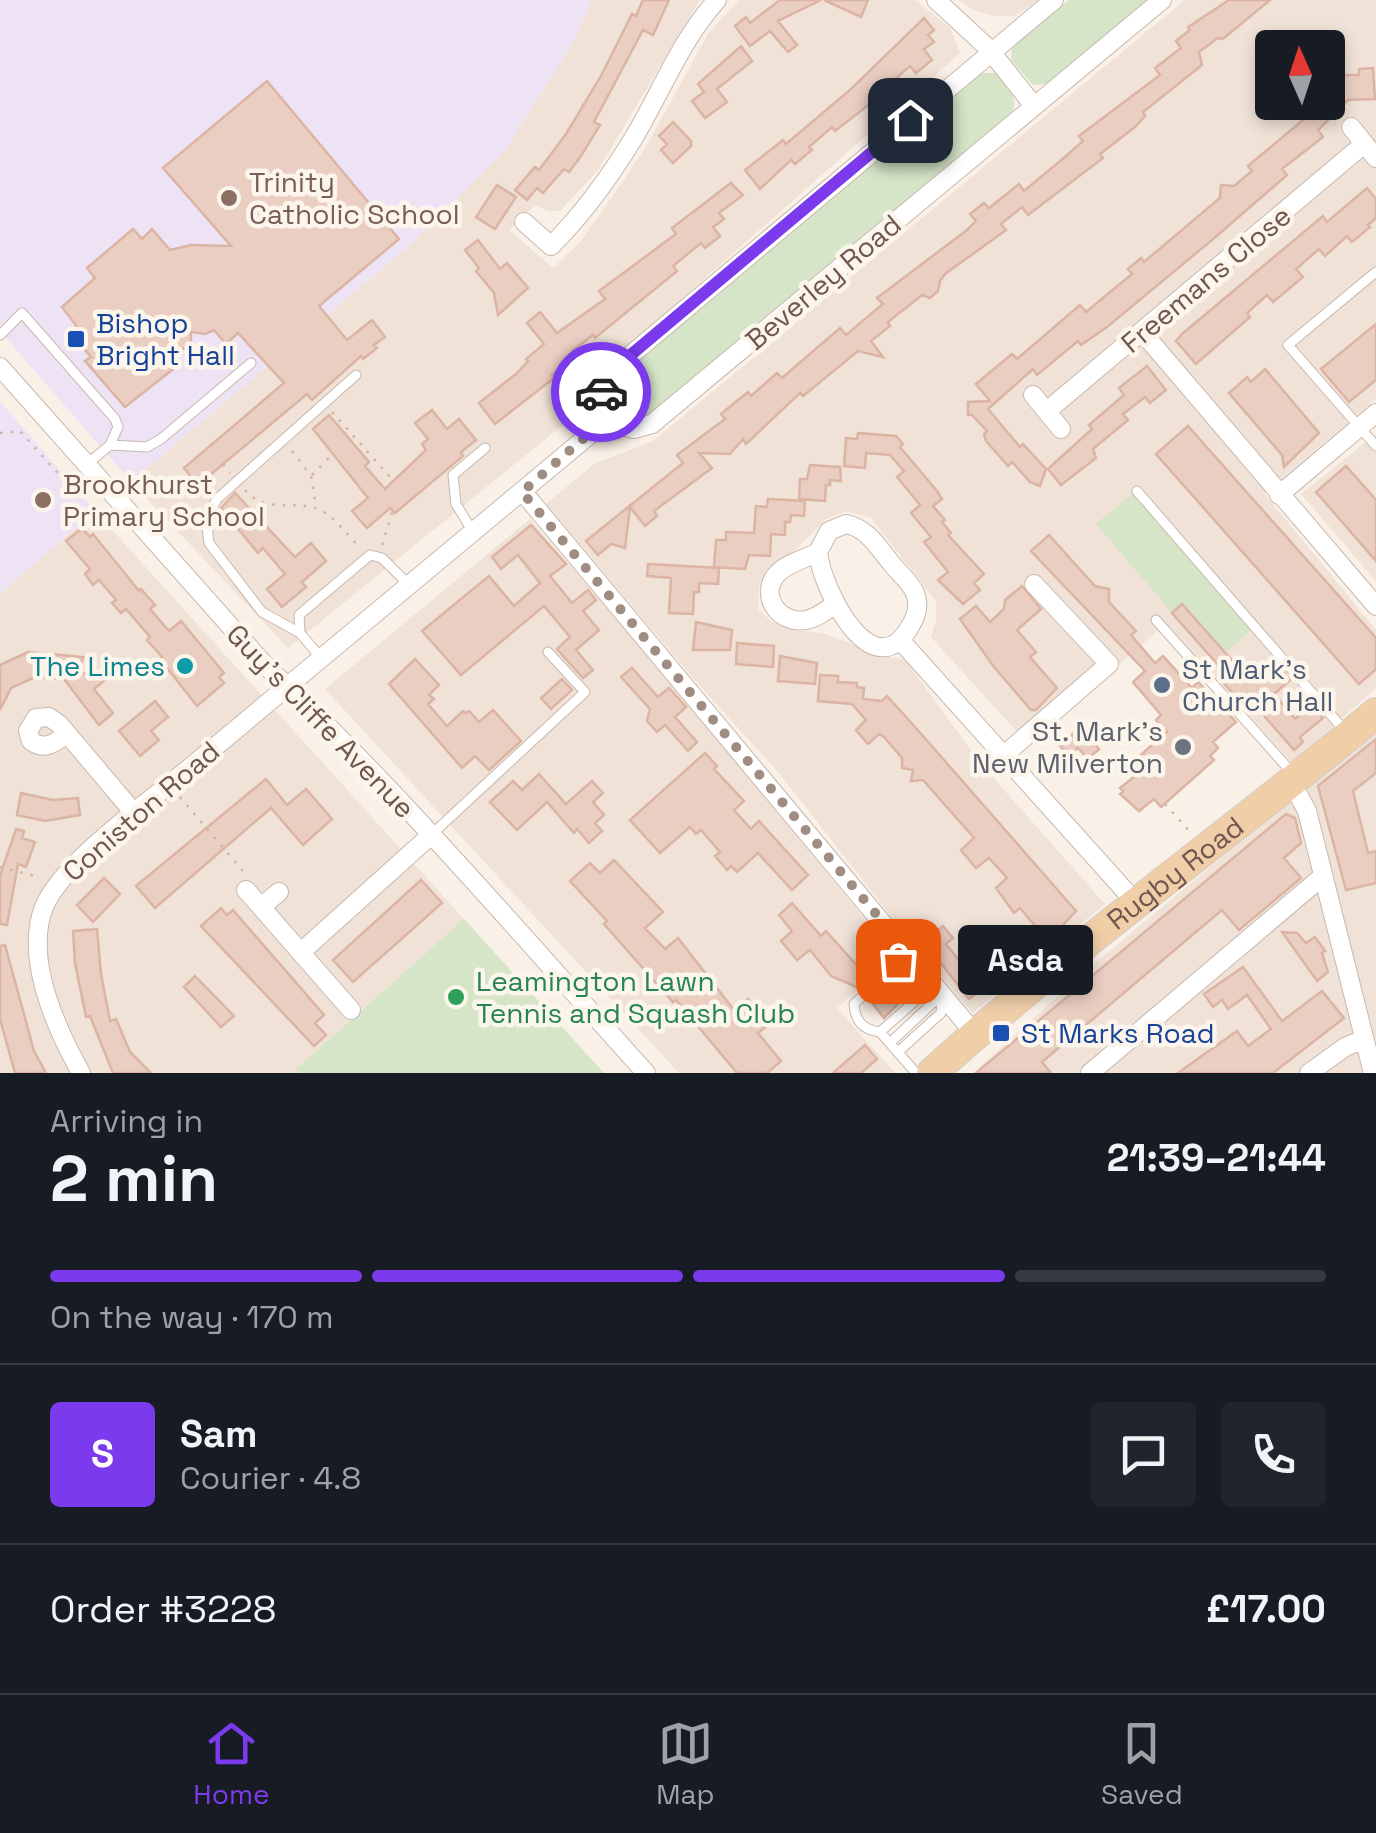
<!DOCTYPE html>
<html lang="en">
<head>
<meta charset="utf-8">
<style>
  :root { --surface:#171b24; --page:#20242c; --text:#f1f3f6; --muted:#9ea1a6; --line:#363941; --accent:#7c3aed }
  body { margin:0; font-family:"Space Grotesk",sans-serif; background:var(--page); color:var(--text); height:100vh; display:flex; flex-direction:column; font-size:38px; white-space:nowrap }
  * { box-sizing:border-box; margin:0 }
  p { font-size:32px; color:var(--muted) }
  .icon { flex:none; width:55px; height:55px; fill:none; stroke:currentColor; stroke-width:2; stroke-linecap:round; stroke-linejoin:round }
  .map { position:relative; height:1073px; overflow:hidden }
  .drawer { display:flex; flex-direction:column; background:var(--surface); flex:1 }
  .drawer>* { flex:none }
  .needle { width:65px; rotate:357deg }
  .buttons { position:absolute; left:1255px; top:30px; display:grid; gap:20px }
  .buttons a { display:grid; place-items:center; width:90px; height:90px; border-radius:10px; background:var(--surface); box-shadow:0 5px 15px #0003; font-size:50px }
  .pin { position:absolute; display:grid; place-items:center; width:85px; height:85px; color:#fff; margin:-42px; border-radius:20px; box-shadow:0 5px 15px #0006 }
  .courier { position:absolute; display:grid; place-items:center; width:100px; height:100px; margin:-50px; border:8px solid #7c3aed; border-radius:50%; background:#fff; color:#222; box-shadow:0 2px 12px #0007 }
  .bubble { position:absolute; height:70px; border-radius:10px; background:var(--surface); box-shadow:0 5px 15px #0003; font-size:32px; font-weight:600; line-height:70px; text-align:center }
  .summary em { font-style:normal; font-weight:600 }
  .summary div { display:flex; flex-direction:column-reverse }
  .summary { display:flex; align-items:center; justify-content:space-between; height:170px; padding:0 50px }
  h1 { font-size:65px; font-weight:600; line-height:75px }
  .bar { display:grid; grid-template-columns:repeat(4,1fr); gap:15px 10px; align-content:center; height:120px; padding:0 50px }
  .bar i { height:12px; border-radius:8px; background:var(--line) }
  .bar .on { background:var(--accent) }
  .bar p { grid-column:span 4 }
  .line { display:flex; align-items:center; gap:25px; padding:0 50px; border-top:2px solid var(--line) }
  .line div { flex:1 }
  .round { display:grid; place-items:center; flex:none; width:105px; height:105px; border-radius:10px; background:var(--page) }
  .dock { display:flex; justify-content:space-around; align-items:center; height:140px; border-top:2px solid var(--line); background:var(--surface); font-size:28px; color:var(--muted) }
  .dock a { display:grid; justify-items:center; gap:5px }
  .dock .on { color:var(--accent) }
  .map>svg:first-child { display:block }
  .residential { fill:#f0e2d6; fill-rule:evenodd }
  .education { fill:#ede3f5 }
  .green { fill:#d6e5c7 }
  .building { fill:#ebcec2; stroke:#dbb4a4; stroke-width:2.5 }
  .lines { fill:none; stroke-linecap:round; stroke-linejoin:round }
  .lane-casing { stroke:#c9b8ae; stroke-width:11 }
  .street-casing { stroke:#c9b8ae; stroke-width:20 }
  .primary-casing { stroke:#d4cdca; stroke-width:32 }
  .path { stroke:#d0b2a5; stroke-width:2.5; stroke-dasharray:2.5 8; stroke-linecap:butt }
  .lane { stroke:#fff; stroke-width:9 }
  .street { stroke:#fff; stroke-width:18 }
  .primary { stroke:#efcea8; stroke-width:30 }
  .done { stroke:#9f8d84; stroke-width:10; stroke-dasharray:0 18 }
  .route { stroke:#7c3aed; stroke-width:12 }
  .education-dot { fill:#8d6e63; stroke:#fcf5ec; stroke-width:4 }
  .transit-dot { fill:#1a4fb4; stroke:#fcf5ec; stroke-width:4 }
  .culture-dot { fill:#0f9aa8; stroke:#fcf5ec; stroke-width:4 }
  .service-dot { fill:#5c6f8a; stroke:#fcf5ec; stroke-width:4 }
  .worship-dot { fill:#6b7280; stroke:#fcf5ec; stroke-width:4 }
  .leisure-dot { fill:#2e9e5b; stroke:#fcf5ec; stroke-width:4 }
  .labels { text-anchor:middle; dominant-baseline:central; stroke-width:9; stroke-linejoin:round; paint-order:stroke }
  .education-label { font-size:28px; fill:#785e54; stroke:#fcf5ec; text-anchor:start }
  .street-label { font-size:28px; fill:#6f574f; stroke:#fcf5ec }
  .transit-label { font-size:28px; fill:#164399; stroke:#fcf5ec; text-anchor:start }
  .culture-label { font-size:28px; fill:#0d838f; stroke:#fcf5ec; text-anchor:end }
  .service-label { font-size:28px; fill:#4e5e75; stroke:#fcf5ec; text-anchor:start }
  .worship-label { font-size:28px; fill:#5b616d; stroke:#fcf5ec; text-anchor:end }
  .leisure-label { font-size:28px; fill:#27864d; stroke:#fcf5ec; text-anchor:start }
</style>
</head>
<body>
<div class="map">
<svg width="1376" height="1073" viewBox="0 0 1376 1073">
  <rect width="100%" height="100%" fill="#f9f0e7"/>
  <path class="residential" d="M591,0h109l-102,170 -38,41h-12l-13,-6 -26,25 44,38 26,-25 41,-57 27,-41 62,-113 31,-32h175l35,28 10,25 -366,323 -14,35 -292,237 -157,-166 280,-238 93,-92 71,-113z
    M959,0h80l-24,16h-22l-18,-5z
    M1185,0h191v399l-112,94 112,137v58l-84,75 -126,-140 -46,41 -84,-90 -13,11 75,82 -80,66 -87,-96 5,-17v-19l-65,-83 -25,-7 -21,9 -34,34 -20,14 -12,16 -1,25 13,12 22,9 30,3 57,22 25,5 76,104 124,140 -132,109 -78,-92 -116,-148 -86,-95 -147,-174 48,-40 59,-23zM1272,48h56v54h-56z
    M1376,434v147l-75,-87z
    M95,511l369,408 -167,149 3,5h-300v-479z
    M530,519l149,173 216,264 -58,52 58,65h-216l-354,-384z
    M1376,729v344h-403l116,-105z"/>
  <path class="education" d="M0,0h591l-16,39 -71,113 -93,92 -280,238 -131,-151z
    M0,401l95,110 -95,83z"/>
  <path class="green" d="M1069,0h80l-101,84 -15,1 -22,-25 1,-13z
    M984,73h11c13,15 25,23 16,42l-366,306 -6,2 -29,-10 1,-26 6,-9 357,-303z
    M1133,493l118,137 -26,23 -43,-49 -10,9 -76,-89z
    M464,919l140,154h-304l-4,-4z"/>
  <path class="building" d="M643,0h26l-16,35 -10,-5 -49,92 6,3 -19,31 -12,16 -5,-3 -21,24 -6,-5 -10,12 -12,-10 20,-23 4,3 27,-36 35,-58 31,-62 4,2z
    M780,0h41l-43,21 19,24 -9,7 -18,-21 -20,15 -15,-20 11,-9 4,6z
    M824,0h44l-7,17z
    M1229,0h41l-47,39 -5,-1 -19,14 3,13 -59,47 2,4 -10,11 -35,27 3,4 -75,57 -6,-8 -21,17 5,6 -61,44 -5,7 -2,10 -8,7 -8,-3 -34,27 2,4 -19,15 12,16 -25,-6 -55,45 -3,-3 -54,51 -3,-5 -13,15 -31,-1 13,15 -58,43 3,5 -12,10 -15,-19 -5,41 -14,-4 -13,11 -12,-14 97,-78 -6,-8 48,-36 -4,-5 27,-22 3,4 26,-23 5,5 58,-50 6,7 37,-31 -6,-6 90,-68 9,-9 -6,-7 14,-11 5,5 30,-24 5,7 41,-34 18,-16 -4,-5 81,-61 -5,-7 26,-20 -5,-7 14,-11 -2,-3z
    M924,18l10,12 -6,5 6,7 -10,7 8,11 -16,13 -6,-7 -23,20 2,3 -54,42 -3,-4 -23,20 3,3 -17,14 -4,-4 -31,29 -15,-19 38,-30 3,4 64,-54z
    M741,46l11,15 -35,28 10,13 -22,16 -13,-17 12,-9 -6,-8z
    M1373,68l2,31 -27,1 -30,30 5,7 -41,32 5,6 -75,65 -105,87 -26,18 -3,-4 -41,34 -4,-6 -45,40 32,38 3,-3 23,25 -6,17 -10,-4 -18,-20 -4,4 -22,-25 -2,-7 3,-3 -15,-16h-4v-13l22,-1 -14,-17 36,-30 5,5 63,-54 6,7 46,-38 -4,-5 13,-11 3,4 76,-64 1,-13 13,1 18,-15 -4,-5 62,-52 -9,-12h27v-13l15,-14h16v-6z
    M267,81l132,158 -80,67 28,34 25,-20 13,17 -11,8 3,3 -14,11 -2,-3 -49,44 -5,-6 -109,91 -14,-17 100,-85 -46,-50 -12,11 -12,-14 -9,4 -14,-2v10l-20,17 6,7 -52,41 -40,-46 6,-4 -20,-23 7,-6 -16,-21 33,-29 -8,-10 46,-39 9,10 10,-10 18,21 21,-5 40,1 -68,-78z
    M673,122l18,19v5l-18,17 -12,-13 6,-6 -8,-8z
    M731,183l12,12 -24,18 5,6 -11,8 7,9 -15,12 -4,-5 -28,23 4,5 -82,67 -2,-3 -21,16 4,5 -24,19 2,3 -59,46 -16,-21 37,-29 12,-13 -2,-2 18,-15 -17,-21 13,-11 17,21 48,-34 -6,-8 77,-57 -4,-6z
    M497,185l19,12 -21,32 -19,-12z
    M1367,188l9,11v19l-8,7 2,2 -18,15 -5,-6 -22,20 -6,-7 -23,20 7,8 -30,25 -6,-7 -20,18 3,4 -54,47 -20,-23 6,-7 141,-118 4,6z
    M478,240l22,29 7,-6 21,25 -30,27 -4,-22 -18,-22 3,-3 -14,-18z
    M1376,324v56l-27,22 -28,-33z
    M1147,366l19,24 -16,13 -5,-6 -22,17 5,6 -35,29 3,9 -35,27 -13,-16 44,-40 -3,-4 35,-30 -5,-7z
    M1265,369l54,64 -35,34 -2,-12 -53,-62 18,-16 4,5z
    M432,410l15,19 12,-10 17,21 -15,12 2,4 -68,57 -5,-5 -23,20 -15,-17 16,-13 -55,-69 16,-14 40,47 -4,4 20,23 41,-39 -4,-6 6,-5 -13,-16z
    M1188,426l188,212v31l-17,15 -203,-230z
    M858,433l38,3 7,8 -3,3 37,44 5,8 -9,7 12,14 -3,2 9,11 -3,2 36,39 -10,9 6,7 -17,14 -25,-24 10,-8 -24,-30 7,-5 -20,-24 9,-8 -23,-28 7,-6 -14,-16 -24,-2 -1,15 -21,-2 2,-28 11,1z
    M810,465l30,2 1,14 -11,-1v5h-4l-1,16 -26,-2 1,-20h7z
    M1346,466l30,34v61l-60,-69z
    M235,493l60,64 16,-14 15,18 -24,21 4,5 -24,20 -15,-18 18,-15 -22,-26 -5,5 -37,-45z
    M768,499l37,2 -1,15 -13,-1 -1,7h-5v13l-14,-1 -1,22 -21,-1 -4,14 -31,-2 2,-27h10v-8l28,1 2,-27 11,1z
    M531,525l35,39 -16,12 22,27 16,-13 8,10 -13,11 16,19 -23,20 17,20 -10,8 -26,-29 13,-12 -26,-31 -83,69 -39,-44 67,-55 25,30 26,-23 -22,-28 -17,14 -9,-12z
    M82,528l8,9 3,-3 46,57 2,-2 14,16 -5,4 19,22 12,-10 43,52 -5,4 5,6 -27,23 -37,-47 2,-2 -15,-17 3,-3 -24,-28 -5,4 -9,-10 4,-3 -17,-20 -6,5 -8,-11 5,-5 -24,-28z
    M1049,535l46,51 14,3v13l27,29 -5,4 24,28 8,-7 29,32 6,-6 38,40 -23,20 5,6 -8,8 4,4 -53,47 -7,-8 -15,12 -19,-17 3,-3 -3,-3 15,-12 -8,-9 40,-35 -11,-12 5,-5 -28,-33 12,-11 -114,-120z
    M648,564l71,4 -1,16 -19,-1v9h-5l-1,22 -24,-1 2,-35 -24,-2z
    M1022,586l19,23 -24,21 19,22 -6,5 27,31 -21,22h-5l-37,-43 -34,-48 16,-13 14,16 14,-13 1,-9z
    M1182,604l55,62 7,-6 15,17 17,-14 14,17 -16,14 21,25 16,-14 12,13 -23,19 3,5 -9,8 -35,-40 -11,1 -27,-31 6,-5 -55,-62z
    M696,622l36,8 -2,20h-37z
    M737,643l37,3 -1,21 -37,-3z
    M28,652l55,5 -5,16 32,3 -16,13 19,24 -14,12 -35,-46 -29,-2 -24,11 -11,22v-45z
    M780,656l37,7 -2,21 -37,-3z
    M415,659l24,26 -10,10 5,4 -6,5 19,22 16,-15 3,2 3,-2 10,11 14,-12 28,31 -32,29 -14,-14 -13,12 -73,-84z
    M632,668l26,29 11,-9 17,19 -11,10 22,25 -9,9 -23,-26 -8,7 -10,-11 3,-12 -29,-32z
    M820,675l18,1v6l19,1v4l7,1 -1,11 19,2 5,-5 29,32 160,183 -19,20 -10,9 -27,-32 -6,5 -18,-25 11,-10 -18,-20 -13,10 -15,-18 13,-12 -51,-58 -12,1 2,-11 -11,-2v-10l-18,-21 -5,-3 -11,10 -12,-14 10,-10 -14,-16 -34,-3z
    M562,679l10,11 -21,19 -10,-11z
    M155,701l13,16 -17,14 8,9 -19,16 -21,-25z
    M1081,726l18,23 -11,10 -10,-11 -9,8 -9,-10z
    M1376,739v34l-23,18 15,62 8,-2v32l-30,7 -28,-104z
    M705,753l12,13 -3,3 30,32 -10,9 17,19 8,-8 49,54 -16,15 -34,-37 -21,19 -6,-6 -4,4 -12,-14 5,-4 -19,-22 -5,4 -6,-7 -30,26 -30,-33z
    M539,774l27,30 26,-23 11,12 -10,9 11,13 -9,8 7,8 -13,12 -12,-14 -3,4 -27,-31 -30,28 -27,-28 23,-21 9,9z
    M266,779l21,26 19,-16 26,30 -29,26 -32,-37 -116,100 -19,-22z
    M21,793l32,7 25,-2 2,17 -35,6 -28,-6z
    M1286,814l9,4 6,25 -17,15 17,20 -62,52 -17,-20 -180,152 9,11h-75z
    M16,829l8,2 -2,7 13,4 -9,25 -8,-3 -11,61 -7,-1v-48z
    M614,860l49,52 -18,16 20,21 13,-11 56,72 14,-11 21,25 -11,9 23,28 -14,12h-30l-61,-73 -3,2 -69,-78 3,-3 -37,-40 20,-18 10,10z
    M104,878l16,16 -27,28 -16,-17z
    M421,880l21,23 -89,79 -20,-22z
    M792,903l29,33 5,-5 43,48 -10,9 -28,-12 -21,-26 -13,10 -16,-19 11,-10 -13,-16z
    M221,908l6,7 6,-5 91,105 -9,8 11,12 -12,11 -113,-120z
    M943,926l10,12 -7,6 27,34 3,-3 10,11 -17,13 -45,-57z
    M97,929l4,45 9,47 6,-2 14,33 21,21h-38l-23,-57 -4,1 -11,-54 -2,-32z
    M1282,932l15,1 9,10 9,-6 10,14 -3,2 6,19 -11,9z
    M5,945l29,106 12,22h-31l-15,-54v-73z
    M1243,967l39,54 40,-30 22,27 -71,55h-95l59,-42 11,15 23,-17 -24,-34 -19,14 -6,-9 -9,7 -9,-13z
    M881,970l7,9 12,-8 15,16 -31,31 -14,-18 10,-12 -2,-6 -7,-3z
    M195,976l39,40 -13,11 -37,-40z
    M865,1045l12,14 -16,14h-28z"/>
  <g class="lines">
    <defs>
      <path id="lane" d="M1376,272l-88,73 88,101
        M0,335l22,-22 93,106 3,8 -8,18 -24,20
        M110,445l37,2 14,-8 90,-76
        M1137,491l208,240
        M473,532l-17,-28 -3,-29 32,-27
        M1156,620l138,155
        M300,633l-1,-18 71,-60 12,3 27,27
        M321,658l-21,-25 -38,-21 -53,-69 -3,-25 11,-19 139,-124
        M430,836l155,-144 -37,-40
        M889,971l18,-19
        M872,987l-18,17c1,17 9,26 26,28
        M890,1043l52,-49
        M898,1052l43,-39 1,-14
        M916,1073l-36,-41 45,-40 12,2"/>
      <path id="street" d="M936,0l52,48 46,58
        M1351,127l25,31
        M524,222l27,24c33,-33 61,-72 85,-112 27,-46 45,-94 81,-134
        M1143,333l233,273
        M0,367l263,296c136,128 258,272 383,410
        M1033,395l28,34
        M1047,411l317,-267
        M601,421l33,8 18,-5 510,-424
        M522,491l453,543
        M1279,495l97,-82
        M846,524c21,4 32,23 45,39 7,9 20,20 24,30 4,10 2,21 -3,30 -37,71 -90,-32 -94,-71l11,-21z
        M818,552c-13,7 -31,11 -41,22 -19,22 3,51 29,46 11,-2 19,-9 28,-15
        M901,641l235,262
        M67,734c-12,9 -22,17 -36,7l-3,-10 8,-13 13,-1 10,7 76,90
        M1004,755l105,-91 -75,-80
        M1292,783l15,28 66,262
        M246,890l105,120
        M261,907l18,-15
        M301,952l129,-116
        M81,1073c-25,-45 -57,-115 -37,-166 18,-44 103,-104 142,-136 135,-114 272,-226 408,-340 13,-16 2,-39 20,-62l440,-369
        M1090,1073l233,-197
        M1309,1073l36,-26 19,-8"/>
      <g id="primary">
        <path id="s1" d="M932,1073c141,-128 298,-238 444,-360"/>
      </g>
    </defs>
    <use href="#lane" class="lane-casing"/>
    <use href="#street" class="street-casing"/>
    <use href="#primary" class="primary-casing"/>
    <path class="path" d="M332,412l58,65
      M0,433l20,-2 51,57 7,-5
      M292,451l19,25 5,30
      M223,464l7,9
      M312,475l22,-22
      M245,490c23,26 51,8 75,20 16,7 28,27 41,38
      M256,518l14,-12
      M382,545l11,-35
      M180,797l63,74
      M1165,804l25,28
      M0,867l39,10"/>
    <use href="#lane" class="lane"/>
    <use href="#street" class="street"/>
    <use href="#primary" class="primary"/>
  </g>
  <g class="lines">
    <path class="done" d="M601,392l-3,34 -76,66 386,460 -10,9"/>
    <path class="route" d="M601,392l13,-23 296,-249"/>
  </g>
  <g class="education-dot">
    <circle cx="229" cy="198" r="10"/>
    <circle cx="43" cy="500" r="10"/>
  </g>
  <g class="transit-dot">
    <rect x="66" y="329" width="20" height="20" rx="5"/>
    <rect x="991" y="1023" width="20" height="20" rx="5"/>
  </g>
  <circle class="culture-dot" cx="185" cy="666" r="10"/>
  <circle class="service-dot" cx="1162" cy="685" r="10"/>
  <circle class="worship-dot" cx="1183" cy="747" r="10"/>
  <circle class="leisure-dot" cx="456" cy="997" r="10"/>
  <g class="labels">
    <g class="education-label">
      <text x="249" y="182">Trinity<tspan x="249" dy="32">Catholic School</tspan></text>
      <text x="63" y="484">Brookhurst<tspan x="63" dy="32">Primary School</tspan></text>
    </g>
    <g class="street-label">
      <text transform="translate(1206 279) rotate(-40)">Freemans Close</text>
      <text transform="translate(823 282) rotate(-40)">Beverley Road</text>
      <text transform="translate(321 721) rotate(46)">Guy's Cliffe Avenue</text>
      <text transform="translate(141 811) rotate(-41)">Coniston Road</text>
      <text stroke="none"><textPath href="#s1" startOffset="315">Rugby Road</textPath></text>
    </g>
    <g class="transit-label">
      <text x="96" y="323">Bishop<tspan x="96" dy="32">Bright Hall</tspan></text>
      <text x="1021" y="1033">St Marks Road</text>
    </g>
    <g class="culture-label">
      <text x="165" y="666">The Limes</text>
    </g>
    <g class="service-label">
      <text x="1182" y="669">St Mark's<tspan x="1182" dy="32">Church Hall</tspan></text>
    </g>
    <g class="worship-label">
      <text x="1163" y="731">St. Mark's<tspan x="1163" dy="32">New Milverton</tspan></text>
    </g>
    <g class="leisure-label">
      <text x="476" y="981">Leamington Lawn<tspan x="476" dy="32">Tennis and Squash Club</tspan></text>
    </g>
  </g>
</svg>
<div class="buttons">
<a><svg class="needle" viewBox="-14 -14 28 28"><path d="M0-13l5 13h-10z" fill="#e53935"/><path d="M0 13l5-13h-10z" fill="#9ea1a6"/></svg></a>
</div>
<div class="pin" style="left:898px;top:961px;background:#ea580c"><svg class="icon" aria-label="bag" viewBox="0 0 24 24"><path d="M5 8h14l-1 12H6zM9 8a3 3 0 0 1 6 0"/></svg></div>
<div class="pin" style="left:910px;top:120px;background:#1f2937"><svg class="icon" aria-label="home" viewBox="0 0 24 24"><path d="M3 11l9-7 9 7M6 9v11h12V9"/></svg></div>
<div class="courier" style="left:601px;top:392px"><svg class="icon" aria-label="car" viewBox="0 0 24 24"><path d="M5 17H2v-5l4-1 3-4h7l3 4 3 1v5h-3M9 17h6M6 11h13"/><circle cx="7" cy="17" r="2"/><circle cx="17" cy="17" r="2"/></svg></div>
<div class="bubble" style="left:958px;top:925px;width:135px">Asda</div>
</div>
<section class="drawer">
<div class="summary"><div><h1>2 min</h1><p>Arriving in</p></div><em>21:39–21:44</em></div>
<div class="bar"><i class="on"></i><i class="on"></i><i class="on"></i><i></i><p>On the way · 170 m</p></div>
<div class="line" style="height:180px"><b class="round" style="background:var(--accent);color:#fff">S</b><div><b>Sam</b><p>Courier · 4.8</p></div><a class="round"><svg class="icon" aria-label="chat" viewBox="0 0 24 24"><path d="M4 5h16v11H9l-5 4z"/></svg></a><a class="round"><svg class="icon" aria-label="phone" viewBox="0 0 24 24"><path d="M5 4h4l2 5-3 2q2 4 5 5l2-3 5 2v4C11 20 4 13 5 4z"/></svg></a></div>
<div class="line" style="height:130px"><div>Order #3228</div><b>£17.00</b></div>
</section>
<nav class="dock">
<a class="on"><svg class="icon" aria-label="home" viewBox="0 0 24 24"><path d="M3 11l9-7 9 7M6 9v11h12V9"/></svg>Home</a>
<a><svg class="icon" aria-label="map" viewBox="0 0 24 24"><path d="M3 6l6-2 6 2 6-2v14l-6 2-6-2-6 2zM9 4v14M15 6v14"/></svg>Map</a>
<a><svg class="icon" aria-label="saved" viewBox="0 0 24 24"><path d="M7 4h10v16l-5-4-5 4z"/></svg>Saved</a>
</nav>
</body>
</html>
